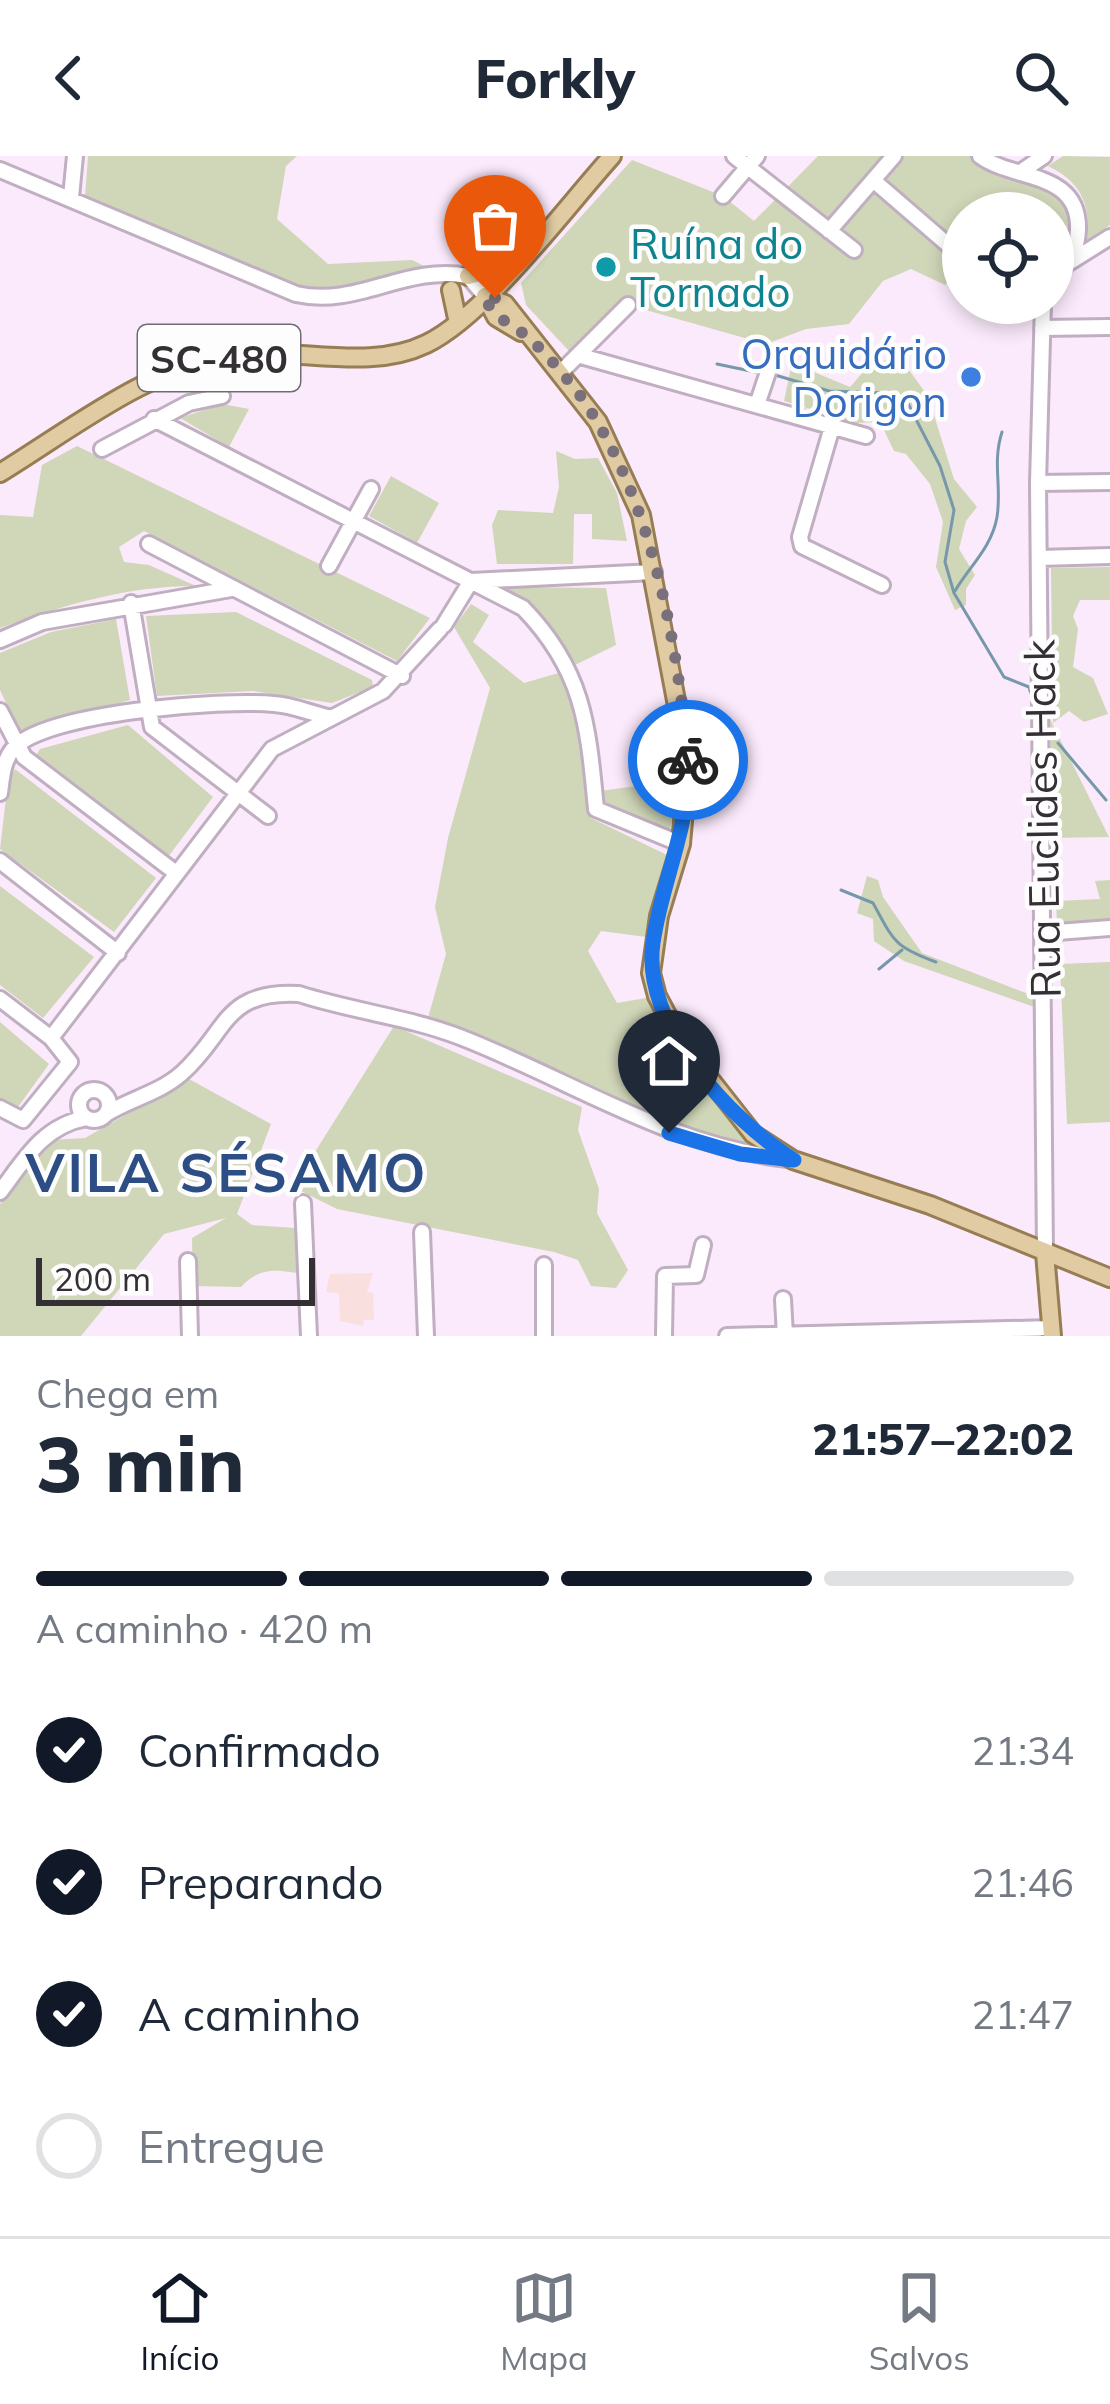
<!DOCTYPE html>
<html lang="pt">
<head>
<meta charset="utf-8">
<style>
  :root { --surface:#fff; --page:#f6f6f7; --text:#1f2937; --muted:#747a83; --line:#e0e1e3; --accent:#111827 }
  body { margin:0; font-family:Mulish,sans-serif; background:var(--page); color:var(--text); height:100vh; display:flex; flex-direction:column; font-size:45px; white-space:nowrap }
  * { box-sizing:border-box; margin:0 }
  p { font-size:39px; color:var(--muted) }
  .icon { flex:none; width:66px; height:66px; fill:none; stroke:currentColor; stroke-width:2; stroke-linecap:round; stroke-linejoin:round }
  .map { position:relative; height:1180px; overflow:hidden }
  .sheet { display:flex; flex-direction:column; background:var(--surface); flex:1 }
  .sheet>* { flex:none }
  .buttons { position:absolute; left:942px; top:36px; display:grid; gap:24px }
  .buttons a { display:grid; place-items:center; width:132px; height:132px; border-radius:50%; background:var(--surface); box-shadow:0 6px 18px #0003; font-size:60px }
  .scale { position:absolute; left:36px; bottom:30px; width:279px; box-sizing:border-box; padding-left:12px; border:6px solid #342e35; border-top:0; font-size:33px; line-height:42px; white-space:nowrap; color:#342e35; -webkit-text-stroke:9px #fdfdfd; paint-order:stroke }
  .pin { position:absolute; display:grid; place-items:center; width:102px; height:102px; color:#fff; margin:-123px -51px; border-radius:50% 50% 50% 0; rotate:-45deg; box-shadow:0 0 12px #0007 }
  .pin .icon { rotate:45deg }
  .courier { position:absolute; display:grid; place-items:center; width:120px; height:120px; margin:-60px; border:9px solid #1a73e8; border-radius:50%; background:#fff; color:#222; box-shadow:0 3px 15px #0007 }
  .summary em { font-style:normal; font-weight:800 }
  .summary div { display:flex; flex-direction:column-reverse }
  .summary { display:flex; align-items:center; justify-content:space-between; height:204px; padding:0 36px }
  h1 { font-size:78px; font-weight:800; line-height:90px }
  .bar { display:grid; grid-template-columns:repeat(4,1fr); gap:18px 12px; align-content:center; height:144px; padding:0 36px }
  .bar i { height:15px; border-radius:9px; background:var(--line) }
  .bar .active { background:var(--accent) }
  .bar p { grid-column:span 4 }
  ol { padding:0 36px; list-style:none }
  li { display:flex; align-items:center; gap:36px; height:132px }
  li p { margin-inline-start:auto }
  li .icon { padding:12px; border-radius:50%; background:var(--accent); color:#fff; stroke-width:4 }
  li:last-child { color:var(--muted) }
  li i { width:66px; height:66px; border:6px solid var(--line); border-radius:50% }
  header { display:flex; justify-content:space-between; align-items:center; height:156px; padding:0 36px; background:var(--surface); font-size:54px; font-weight:800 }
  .dock { display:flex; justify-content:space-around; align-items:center; height:168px; border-top:3px solid var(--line); background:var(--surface); font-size:33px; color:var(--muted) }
  .dock a { display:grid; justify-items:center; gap:6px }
  .dock .active { color:var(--accent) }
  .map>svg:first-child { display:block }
  .education { fill:#fadfdf }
  .green { fill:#d0d6b8 }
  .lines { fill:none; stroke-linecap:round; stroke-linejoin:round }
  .stream { stroke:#7798ab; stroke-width:3 }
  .minor-casing { stroke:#c0afc1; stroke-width:20 }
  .major-casing { stroke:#977d54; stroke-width:22 }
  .minor { stroke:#fff; stroke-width:14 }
  .major { stroke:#e0cba2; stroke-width:16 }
  .done { stroke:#7a707b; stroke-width:12; stroke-dasharray:0 21.6 }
  .route { stroke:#1a73e8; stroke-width:15 }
  .culture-dot { fill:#0f9aa8; stroke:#fdfdfd; stroke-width:4.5 }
  .shop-dot { fill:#3f7fe0; stroke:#fdfdfd; stroke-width:4.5 }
  .labels { text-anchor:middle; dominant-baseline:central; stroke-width:9; stroke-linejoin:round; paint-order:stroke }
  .shield { fill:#fdfdfd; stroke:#706c71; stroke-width:3 }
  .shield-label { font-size:39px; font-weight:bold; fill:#342e35 }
  .culture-label { font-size:42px; fill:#0d838f; stroke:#fdfdfd; text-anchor:start }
  .shop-label { font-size:42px; fill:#366cbe; stroke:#fdfdfd; text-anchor:end }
  .street-label { font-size:42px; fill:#342e35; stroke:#fdfdfd }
  .district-label { font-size:54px; font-weight:bold; letter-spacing:3px; fill:#2c4e85; stroke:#fdfdfd }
</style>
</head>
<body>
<header><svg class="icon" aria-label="back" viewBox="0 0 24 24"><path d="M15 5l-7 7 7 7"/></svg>Forkly<svg class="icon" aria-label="search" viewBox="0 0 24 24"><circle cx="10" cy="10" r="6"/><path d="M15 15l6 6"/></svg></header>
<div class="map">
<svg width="1110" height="1180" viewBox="0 0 1110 1180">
  <rect width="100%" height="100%" fill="#fbeafc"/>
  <path class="education" d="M373,1117l-6,19 6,1 1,27h-10l-1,6 -23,-5 -1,-28 -13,-1 4,-18z"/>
  <path class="green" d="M88,0h209l-11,10 -9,53 51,45 84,-4 14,7c-27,3 -44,20 -69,26 -58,14 -214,-71 -272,-96z
    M818,0h158l17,16 69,23c19,33 7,49 -9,80v-62h-90v54l-18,18 -34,-16 -28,12 -34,43 -43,5 -40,15 -138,-39 -15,5 -44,41 -43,-46 -5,-22 111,-123 91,36 31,25z
    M1063,0l47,1v68l-23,15c4,-36 -6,-58 -39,-74z
    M900,202l28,38 26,83 23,28 -11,14 -7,28 16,26 -9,14v16l-11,5 -19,-43 7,-45 -13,-38 -24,-30 -12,-3 -14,-29 -25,1 -71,-22 8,-38 58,24 21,-24z
    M222,248l27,5 -20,38 -49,-29z
    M77,290l353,172 -33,43 -253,-130 -25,16 5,15 25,3 47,21c-70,0 -131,19 -196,42v-113l33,2 9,-52z
    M556,295l19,8 23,-1 19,35 10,48 -35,-2v-25h-18l-1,50h-76l-5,-39 6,-15 55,3 6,-26z
    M391,320l48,27 -22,40 -48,-27z
    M1110,411v33h-30l-7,16 5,13 -5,38 20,11 15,36 -24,8 -15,-11 -16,12 -2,-155z
    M506,431l100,1 10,57 -41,20 -14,-25z
    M471,448l18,11 -16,27 51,41 38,-11 15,27 14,119 78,38 -23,81 -45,-6 -13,20 29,52 35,-6 46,80 61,74 -159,-55 -172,-78 18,-64 -11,-47 13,-69 42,-150 -36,-61z
    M236,456l136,68 1,7 -41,16 -79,-12 -96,5 -11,-80z
    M116,463l14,81 -111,31 -19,-41v-37l51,-21z
    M1050,563l59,118 -57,1z
    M128,569l85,72 -45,60 -133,-100 5,-8z
    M676,605l3,22 -10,52 -65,-27 -4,-17 36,-5 -1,-20z
    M15,613l141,109 -42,54 -114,-83 8,-68z
    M867,720l11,4 5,17 39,56 117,45 1,11 -136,-48 -30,-20 -1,-22 -16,-6z
    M1110,724v41l-53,4 -1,-24 44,-2 -5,-18z
    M0,730l94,71 -51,61 -43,-33z
    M1110,806v160l-43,2 -7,-160z
    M0,866l49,42 -31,43 -18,-6z
    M394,870l188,81 -4,23 21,59 -2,24 31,57 -12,18 -25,-2 -13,-26 -24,-8 -217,-43 -44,-22z
    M189,923l82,45 -34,90 15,11 44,3 2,45c-25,-4 -39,-5 -57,14l-48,-1 -1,-48 34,-20 -62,16 -83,102h-81v-132l51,-64 34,-2z"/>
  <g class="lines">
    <path class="stream" d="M717,208l43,9
      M775,219l54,16 58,2 23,15
      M903,238l37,72 14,44 -9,52 9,31 50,84 25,10 5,17
      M955,435c14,-24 37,-44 42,-74 5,-31 -5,-54 5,-85
      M1058,587l48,57
      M841,734l32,13c21,38 20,43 63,59
      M879,813l23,-19"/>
    <defs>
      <path id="minor" d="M734,0l120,94
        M980,0c33,25 100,14 98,74 -1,22 -9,34 -25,49
        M0,14l296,124c62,14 109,-30 172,-18l17,20
        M1022,15l22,-15
        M873,24l81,70
        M723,40l34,-40
        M71,41l4,-41
        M829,75l65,-75
        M1070,106l40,-25
        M1043,147l-5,180 7,770
        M1042,172l68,-1
        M581,200l285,80
        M561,216l67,-67
        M757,249l13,-39
        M154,263l369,189c61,63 65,117 73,201l85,35
        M832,271l-32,110 2,9 80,39
        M102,293l87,-46 33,-7
        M1038,327l72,-1
        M149,388l253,132
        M1039,402l71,-2
        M329,410l42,-77
        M131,447l21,124 116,89
        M444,469l27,-44 183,-9
        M0,484l42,-18 189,-33
        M0,555l24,46 152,116
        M0,637c2,-15 3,-32 13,-44 32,-37 211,-50 261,-45 18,1 36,9 54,13
        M0,705l118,92
        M1044,777l66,-5
        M0,843l51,39 19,24 -47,58 -23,-12
        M51,882l221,-289 111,-58 57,-62
        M79 949a15 15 0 1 1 30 0a15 15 0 1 1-30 0Z
        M106,958c24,-15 53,-21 75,-40 47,-41 41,-84 118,-80 53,17 109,23 161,43 111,43 207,109 328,122
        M0,1036c25,-33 43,-66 86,-74
        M303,1047l6,133
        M422,1076l4,104
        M188,1105l2,75
        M544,1109v71
        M783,1143l2,37
        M664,1180l1,-60 31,-1 7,-30
        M727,1180l325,-8"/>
      <path id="major" d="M468,120l47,-12
        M451,134l7,33
        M485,140l20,8 93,118 43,93 47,249 -7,80 -22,72 -8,57 6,23 26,49 70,89 40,26 137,45 180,73
        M485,140l11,21 25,15
        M0,317c72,-44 151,-108 236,-118 62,-8 132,17 190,-11 60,-29 139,-136 186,-188
        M1045,1097l7,83"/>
    </defs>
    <use href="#minor" class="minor-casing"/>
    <use href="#major" class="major-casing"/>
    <use href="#minor" class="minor"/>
    <use href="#major" class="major"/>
  </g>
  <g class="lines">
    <path class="done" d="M495,142l-11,-2c10,24 28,27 46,43 18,16 34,36 49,55 72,101 98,244 109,366"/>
    <path class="route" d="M669,977l71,21 54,6c-64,-40 -153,-136 -141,-217 9,-64 38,-117 35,-183"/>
  </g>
  <circle class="culture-dot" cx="606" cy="111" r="12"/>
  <circle class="shop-dot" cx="971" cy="221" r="12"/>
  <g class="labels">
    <rect class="shield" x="138" y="169" width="162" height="66" rx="9"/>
    <g class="shield-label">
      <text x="219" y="202">SC-480</text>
    </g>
    <g class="culture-label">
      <text x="630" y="87">Ruína do<tspan x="630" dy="48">Tornado</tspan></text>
    </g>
    <g class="shop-label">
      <text x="947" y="197">Orquidário<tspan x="947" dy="48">Dorigon</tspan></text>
    </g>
    <g class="street-label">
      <text transform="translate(1042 663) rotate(-91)">Rua Euclides Hack</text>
    </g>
    <g class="district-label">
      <text x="227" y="1016">VILA SÉSAMO</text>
    </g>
  </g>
</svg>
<div class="buttons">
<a><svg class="icon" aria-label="locate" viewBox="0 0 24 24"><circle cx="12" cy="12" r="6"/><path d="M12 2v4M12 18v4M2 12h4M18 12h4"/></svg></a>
</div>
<div class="scale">200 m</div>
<div class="pin" style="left:495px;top:142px;background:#ea580c"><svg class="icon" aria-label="bag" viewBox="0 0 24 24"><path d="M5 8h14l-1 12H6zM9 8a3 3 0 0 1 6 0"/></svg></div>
<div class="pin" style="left:669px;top:977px;background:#1f2937"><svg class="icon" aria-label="home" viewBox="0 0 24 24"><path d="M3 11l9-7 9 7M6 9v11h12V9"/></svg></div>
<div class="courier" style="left:688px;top:604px"><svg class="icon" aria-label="bike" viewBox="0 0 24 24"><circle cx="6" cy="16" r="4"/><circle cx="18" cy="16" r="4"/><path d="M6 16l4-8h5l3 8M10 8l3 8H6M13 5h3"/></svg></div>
</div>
<section class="sheet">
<div class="summary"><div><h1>3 min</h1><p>Chega em</p></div><em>21:57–22:02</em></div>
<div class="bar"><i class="active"></i><i class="active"></i><i class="active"></i><i></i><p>A caminho · 420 m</p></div>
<ol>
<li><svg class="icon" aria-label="check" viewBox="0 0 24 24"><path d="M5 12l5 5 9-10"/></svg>Confirmado<p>21:34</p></li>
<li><svg class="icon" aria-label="check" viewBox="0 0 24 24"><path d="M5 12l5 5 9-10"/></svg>Preparando<p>21:46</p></li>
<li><svg class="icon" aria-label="check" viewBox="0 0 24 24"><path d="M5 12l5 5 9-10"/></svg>A caminho<p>21:47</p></li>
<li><i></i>Entregue</li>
</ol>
</section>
<nav class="dock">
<a class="active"><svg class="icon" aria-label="home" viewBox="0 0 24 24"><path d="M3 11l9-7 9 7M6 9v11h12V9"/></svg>Início</a>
<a><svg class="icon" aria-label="map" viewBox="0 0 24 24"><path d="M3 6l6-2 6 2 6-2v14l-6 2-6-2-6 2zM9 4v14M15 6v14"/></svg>Mapa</a>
<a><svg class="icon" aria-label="saved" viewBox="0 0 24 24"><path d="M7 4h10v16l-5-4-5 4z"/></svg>Salvos</a>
</nav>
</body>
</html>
